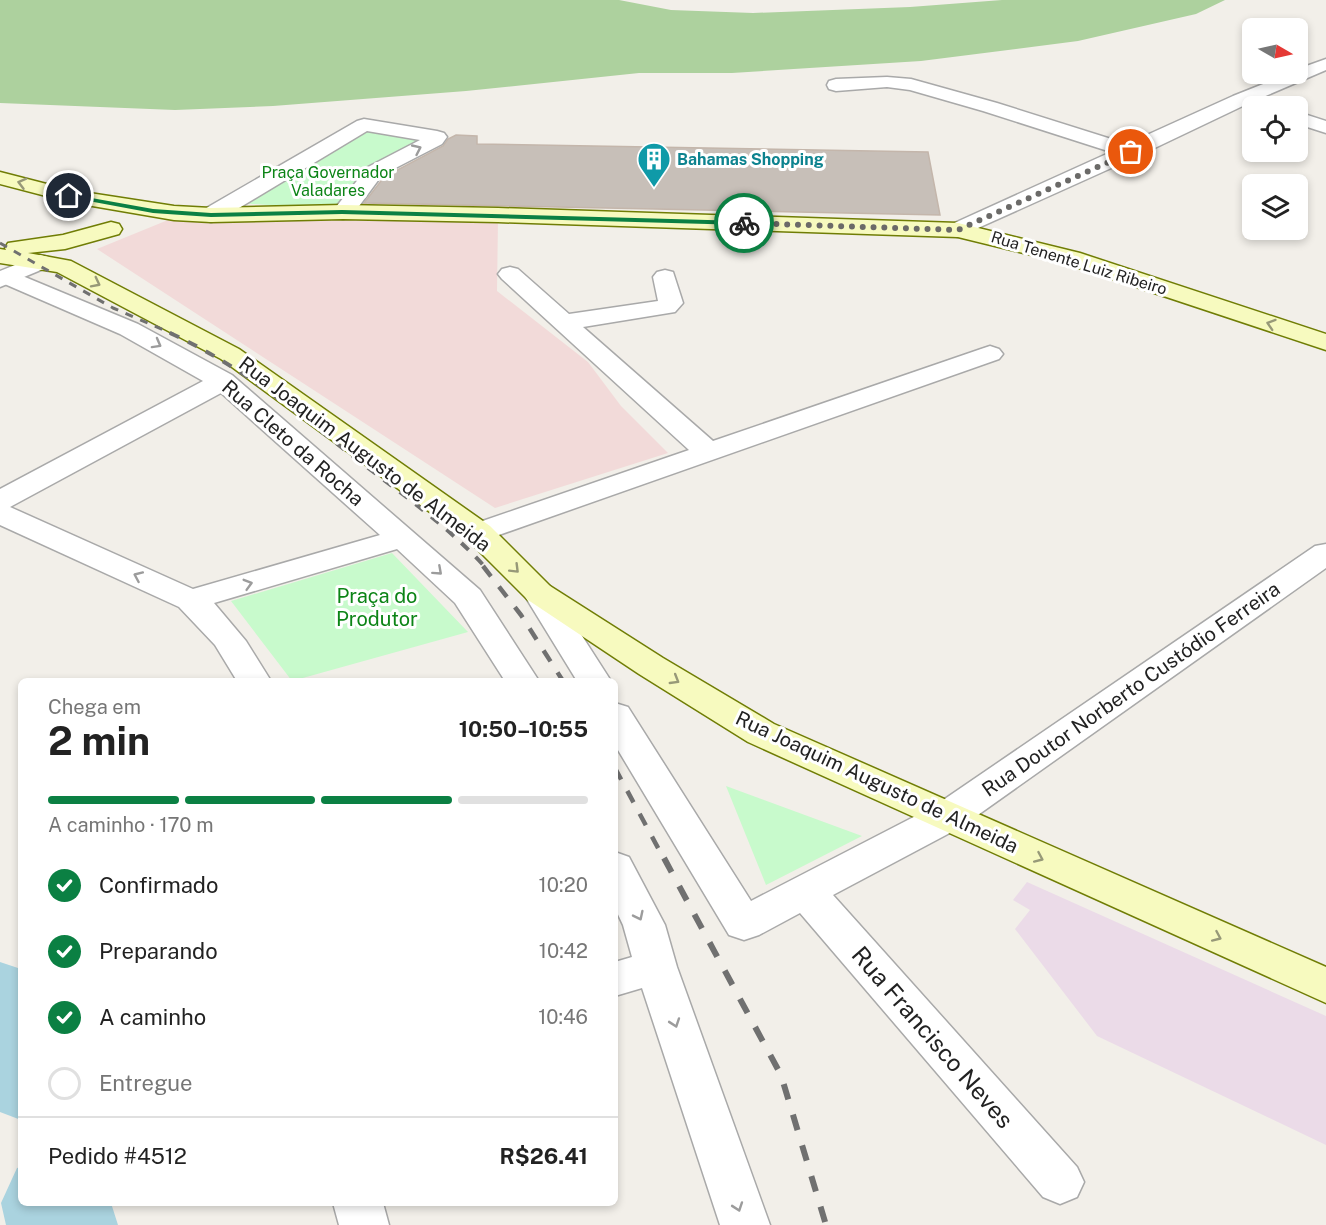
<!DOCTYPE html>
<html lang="pt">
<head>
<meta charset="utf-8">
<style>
  :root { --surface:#fff; --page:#f2f2f2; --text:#222; --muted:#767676; --line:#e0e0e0; --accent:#0b8043 }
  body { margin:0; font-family:"Public Sans",sans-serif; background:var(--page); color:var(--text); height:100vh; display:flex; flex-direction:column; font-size:22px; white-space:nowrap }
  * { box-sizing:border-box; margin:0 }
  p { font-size:20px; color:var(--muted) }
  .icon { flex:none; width:33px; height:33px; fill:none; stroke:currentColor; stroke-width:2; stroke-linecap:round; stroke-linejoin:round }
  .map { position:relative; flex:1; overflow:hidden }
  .side { position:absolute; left:18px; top:678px; width:600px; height:528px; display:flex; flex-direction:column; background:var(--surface); border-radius:9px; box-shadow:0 3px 9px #0003 }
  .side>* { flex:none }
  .needle { width:39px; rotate:99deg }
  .buttons { position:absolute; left:1242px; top:18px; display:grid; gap:12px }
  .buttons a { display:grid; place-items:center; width:66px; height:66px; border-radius:9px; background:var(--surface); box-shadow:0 3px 9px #0003; font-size:30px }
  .pin { position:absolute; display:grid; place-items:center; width:51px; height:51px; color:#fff; margin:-26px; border:3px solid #fff; border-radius:50%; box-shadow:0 2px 6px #0007 }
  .courier { position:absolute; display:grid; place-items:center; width:60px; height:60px; margin:-30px; border:4px solid #0b8043; border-radius:50%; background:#fff; color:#222; box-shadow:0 2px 8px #0007 }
  .headline em { font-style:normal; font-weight:700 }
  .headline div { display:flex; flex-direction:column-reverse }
  .headline { display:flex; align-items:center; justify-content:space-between; height:102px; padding:0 30px }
  h1 { font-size:39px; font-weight:700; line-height:45px }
  .bar { display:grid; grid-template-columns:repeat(4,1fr); gap:9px 6px; align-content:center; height:72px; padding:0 30px }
  .bar i { height:8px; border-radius:4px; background:var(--line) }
  .bar .selected { background:var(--accent) }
  .bar p { grid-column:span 4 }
  .line { display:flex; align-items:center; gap:15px; padding:0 30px; border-top:2px solid var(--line) }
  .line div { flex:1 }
  ol { padding:0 30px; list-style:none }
  li { display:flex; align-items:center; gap:18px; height:66px }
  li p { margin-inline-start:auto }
  li .icon { padding:6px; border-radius:50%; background:var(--accent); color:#fff; stroke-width:4 }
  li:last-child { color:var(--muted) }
  li i { width:33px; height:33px; border:3px solid var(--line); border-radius:50% }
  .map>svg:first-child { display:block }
  .commercial { fill:#f2dad9 }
  .industrial { fill:#ebdbe8 }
  .forest { fill:#add19e }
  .park { fill:#c8facc }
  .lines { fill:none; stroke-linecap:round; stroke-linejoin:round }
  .river { fill:#aad3df; fill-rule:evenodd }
  .building { fill:#c7bfb8; stroke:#c4b6ab; stroke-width:1.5 }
  .minor-casing { stroke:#a9a9a9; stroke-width:3 }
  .tertiary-casing { stroke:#a9a9a9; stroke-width:3 }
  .secondary-casing { stroke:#707d05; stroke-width:3 }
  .minor { fill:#fff; fill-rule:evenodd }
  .tertiary { fill:#fff; fill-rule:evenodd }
  .secondary { fill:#f7fabf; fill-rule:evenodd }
  .rail-far3 { stroke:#707070; stroke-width:3; stroke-dasharray:8 8; stroke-linecap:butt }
  .rail-far2 { stroke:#707070; stroke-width:4; stroke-dasharray:10 10; stroke-linecap:butt }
  .rail-far1 { stroke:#707070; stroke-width:4.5; stroke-dasharray:13 13; stroke-linecap:butt }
  .rail { stroke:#707070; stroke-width:6; stroke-dasharray:16 16; stroke-linecap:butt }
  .oneway { stroke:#9c9c9c }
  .oneway2 { stroke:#979978 }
  .route { fill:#0b8043 }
  .done { stroke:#6b6a68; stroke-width:6; stroke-dasharray:0 10.8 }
  .labels { text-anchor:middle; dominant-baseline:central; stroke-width:6; stroke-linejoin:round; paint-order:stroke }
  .far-culture-label { font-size:16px; font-weight:bold; fill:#0d838f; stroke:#fff; text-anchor:start }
  .far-park-label { font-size:16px; fill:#0c8416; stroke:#fff }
  .far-street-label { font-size:16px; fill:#222; stroke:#fff }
  .street-label { font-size:20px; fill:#222; stroke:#fff }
  .park-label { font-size:20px; fill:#0c8416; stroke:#fff }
  .near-street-label { font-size:24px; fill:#222; stroke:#fff }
</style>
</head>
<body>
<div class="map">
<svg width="1326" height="1225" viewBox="0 0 1326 1225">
  <rect width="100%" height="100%" fill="#f2efe9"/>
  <path class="commercial" d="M168,220h330l-1,71 91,71 33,44 47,47 -173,55 -398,-259z"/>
  <path class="industrial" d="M1027,882l299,134v129l-229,-109 -82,-107 15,-19 -17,-10z"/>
  <path class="forest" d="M0,0h619l52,10 82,3 157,-6 92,-7h223l-29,14 -118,27 -157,20 -189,12h-93l-173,18 -193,15 -98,4 -175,-7z"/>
  <path class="park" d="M373,129l50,9 -66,41 -15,28 -60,-1 -42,-3z
    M392,553l76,79 -176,49 -61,-80z
    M726,786l136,50 -96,49z"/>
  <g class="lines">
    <path class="river" d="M0,962l21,7v151l-21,-8z
      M21,1167v36h90l7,22h-112l-5,-22 16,-35z"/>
  </g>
  <path class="building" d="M456,135l21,1v8l451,8 12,63 -576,-12 20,-26 59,-31 5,-7z"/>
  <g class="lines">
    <defs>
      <path id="minor" d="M1326,59v11l-79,34 -109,52 -180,81 -8,-2 -3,-5 3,-5 161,-73 -128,-41 -73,-21 -23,-3 -51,4 -7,-2 -2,-4 2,-4 7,-2 51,-2 24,2 86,24 130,41 106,-48 55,-22h10v-5z
        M1298,112l28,9v12l-28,-9z
        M364,119l73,12 7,2 3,4 -5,7 -60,31 -31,42 -8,2 -8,-2 -3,-5 36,-45 52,-27 -53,-9 -148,89 -8,2 -8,-2 -3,-5 3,-5 154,-89z
        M510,267l8,2 51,45 89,-13 -5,-24 4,-5 8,-2 8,2 10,31 -8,9 -92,15 130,114 268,-92 9,-3 9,3 4,5 -4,5 -520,183 -11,-2 -4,-7 4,-7 221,-76 -187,-171 -4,-5 4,-5z
        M8,270l130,54 94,51 248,215 59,91h-34l-50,-78 -58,-54 -183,54 32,38 25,40h-34l-22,-36 -36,-38 -179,-82v-36l203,-108 -83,-47 -120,-52v-10zM221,393l159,142 -187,54 -183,-82z
        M1326,544v24l-365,259 -128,68 244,272 7,15 -7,15 -17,7 -17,-7 -243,-284 -41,22 -15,5 -15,-5 -114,-190v-42l13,4 123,194 182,-94 382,-261z
        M539,583l11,3 61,95h-34l-54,-88 5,-7z
        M615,852l14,5 36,68 12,42 93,258h-50l-78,-237 -27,8v-34l17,-5 -9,-32 -8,-17z
        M333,1203h50l6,22h-50z"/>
      <path id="tertiary" d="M40,255l8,2 4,5 -4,5 -48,20v-16z"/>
      <path id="secondary" d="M0,172l70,18 104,16 37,2 132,-3 155,3 460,15 122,30 246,81v16l-262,-87 -106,-26 -460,-15 -155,-3 -132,3 -37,-2 -105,-18 -69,-18z
        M111,222l8,2 3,5 -3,5 -54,15 -37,4 43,8 168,88 251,177 60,60 113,72 111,66 552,243v36l-578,-261 -109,-68 -111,-74 -60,-60 -247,-181 -164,-87 -57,-9v-14l6,1 -1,-2 3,-5 55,-8z"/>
    </defs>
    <use href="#minor" class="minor-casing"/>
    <use href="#tertiary" class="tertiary-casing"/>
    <use href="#secondary" class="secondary-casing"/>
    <use href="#minor" class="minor"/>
    <use href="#tertiary" class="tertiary"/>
    <use href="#secondary" class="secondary"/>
    <path class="rail-far3" d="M0,243l113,65 60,26"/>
    <path class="rail-far2" d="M170,333c70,32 129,81 189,128 43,33 89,65 126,106"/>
    <path class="rail-far1" d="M483,566l38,49 42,66
      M615,768l49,91"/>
    <path class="rail" d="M664,858l117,217 45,150"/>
  </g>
  <defs><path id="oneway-chevron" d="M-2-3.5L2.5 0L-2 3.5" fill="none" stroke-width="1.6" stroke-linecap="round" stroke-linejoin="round" transform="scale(1.5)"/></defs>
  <g class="oneway">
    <use href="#oneway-chevron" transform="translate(417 149) rotate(-25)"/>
    <use href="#oneway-chevron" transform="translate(157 344) rotate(29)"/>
    <use href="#oneway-chevron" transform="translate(438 571) rotate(42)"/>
    <use href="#oneway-chevron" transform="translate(138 576) rotate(-156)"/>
    <use href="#oneway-chevron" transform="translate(248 584) rotate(-16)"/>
    <use href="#oneway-chevron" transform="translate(639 916) rotate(64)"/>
    <use href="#oneway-chevron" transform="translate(675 1023) rotate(71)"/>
    <use href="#oneway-chevron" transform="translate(738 1207) rotate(71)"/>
  </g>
  <g class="oneway2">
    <use href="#oneway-chevron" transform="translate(22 183) rotate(-165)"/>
    <use href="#oneway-chevron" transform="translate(96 283) rotate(27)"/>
    <use href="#oneway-chevron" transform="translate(1271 324) rotate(-162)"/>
    <use href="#oneway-chevron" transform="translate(515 569) rotate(45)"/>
    <use href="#oneway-chevron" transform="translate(675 680) rotate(31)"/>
    <use href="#oneway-chevron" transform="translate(1039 858) rotate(24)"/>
    <use href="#oneway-chevron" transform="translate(1217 937) rotate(24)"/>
  </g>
  <path class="route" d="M69,194l84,15 58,4 131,-3 402,11 4,2 -4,2 -402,-11 -131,3 -58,-4 -86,-16z"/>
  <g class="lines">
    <path class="done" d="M744,223l214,7 173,-78"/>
  </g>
  <defs>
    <symbol id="building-pin" viewBox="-11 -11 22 30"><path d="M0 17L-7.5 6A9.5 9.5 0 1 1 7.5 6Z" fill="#0f9aa8" stroke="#fff"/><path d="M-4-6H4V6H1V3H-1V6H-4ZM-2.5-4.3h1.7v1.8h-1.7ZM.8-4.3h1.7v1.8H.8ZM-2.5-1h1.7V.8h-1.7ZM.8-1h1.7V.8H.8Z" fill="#fff"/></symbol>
  </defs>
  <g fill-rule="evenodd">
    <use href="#building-pin" x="635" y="140" width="38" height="52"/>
  </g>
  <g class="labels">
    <g class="far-culture-label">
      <text x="677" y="159">Bahamas Shopping</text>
    </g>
    <g class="far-park-label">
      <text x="328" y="172">Praça Governador<tspan x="328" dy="18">Valadares</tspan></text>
    </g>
    <g class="far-street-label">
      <text transform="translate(1079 263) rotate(17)">Rua Tenente Luiz Ribeiro</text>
    </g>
    <g class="street-label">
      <text transform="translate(293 443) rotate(41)">Rua Cleto da Rocha</text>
      <text transform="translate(365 454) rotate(37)">Rua Joaquim Augusto de Almeida</text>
      <text transform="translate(1131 689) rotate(-35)">Rua Doutor Norberto Custódio Ferreira</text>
      <text transform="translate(877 782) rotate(25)">Rua Joaquim Augusto de Almeida</text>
    </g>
    <g class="park-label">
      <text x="377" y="596">Praça do<tspan x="377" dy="23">Produtor</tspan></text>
    </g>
    <g class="near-street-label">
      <text transform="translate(933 1037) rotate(49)">Rua Francisco Neves</text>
    </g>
  </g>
</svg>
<div class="buttons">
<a><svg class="needle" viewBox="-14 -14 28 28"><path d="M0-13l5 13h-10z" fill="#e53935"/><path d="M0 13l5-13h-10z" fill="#767676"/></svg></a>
<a><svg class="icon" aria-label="locate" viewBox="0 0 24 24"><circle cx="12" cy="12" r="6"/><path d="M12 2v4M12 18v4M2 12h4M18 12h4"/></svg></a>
<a><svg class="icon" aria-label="layers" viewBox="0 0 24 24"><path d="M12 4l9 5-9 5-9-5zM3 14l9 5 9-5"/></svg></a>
</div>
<div class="pin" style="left:1131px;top:152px;background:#ea580c"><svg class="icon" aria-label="bag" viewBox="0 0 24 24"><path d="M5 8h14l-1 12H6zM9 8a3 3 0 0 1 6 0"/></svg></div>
<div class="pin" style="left:69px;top:196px;background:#1f2937"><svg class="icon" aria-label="home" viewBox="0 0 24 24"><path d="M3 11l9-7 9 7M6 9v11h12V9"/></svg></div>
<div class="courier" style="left:744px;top:223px"><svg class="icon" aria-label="bike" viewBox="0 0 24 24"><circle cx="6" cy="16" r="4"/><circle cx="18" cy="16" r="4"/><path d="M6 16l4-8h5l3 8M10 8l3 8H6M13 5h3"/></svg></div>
<section class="side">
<div class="headline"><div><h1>2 min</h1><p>Chega em</p></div><em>10:50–10:55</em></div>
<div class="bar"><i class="selected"></i><i class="selected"></i><i class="selected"></i><i></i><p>A caminho · 170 m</p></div>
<ol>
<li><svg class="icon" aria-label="check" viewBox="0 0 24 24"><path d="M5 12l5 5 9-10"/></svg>Confirmado<p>10:20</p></li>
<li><svg class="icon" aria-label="check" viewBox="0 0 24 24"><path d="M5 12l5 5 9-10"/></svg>Preparando<p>10:42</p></li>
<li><svg class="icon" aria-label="check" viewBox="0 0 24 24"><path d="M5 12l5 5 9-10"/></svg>A caminho<p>10:46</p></li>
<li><i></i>Entregue</li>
</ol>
<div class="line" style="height:78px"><div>Pedido #4512</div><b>R$26.41</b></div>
</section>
</div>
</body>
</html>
